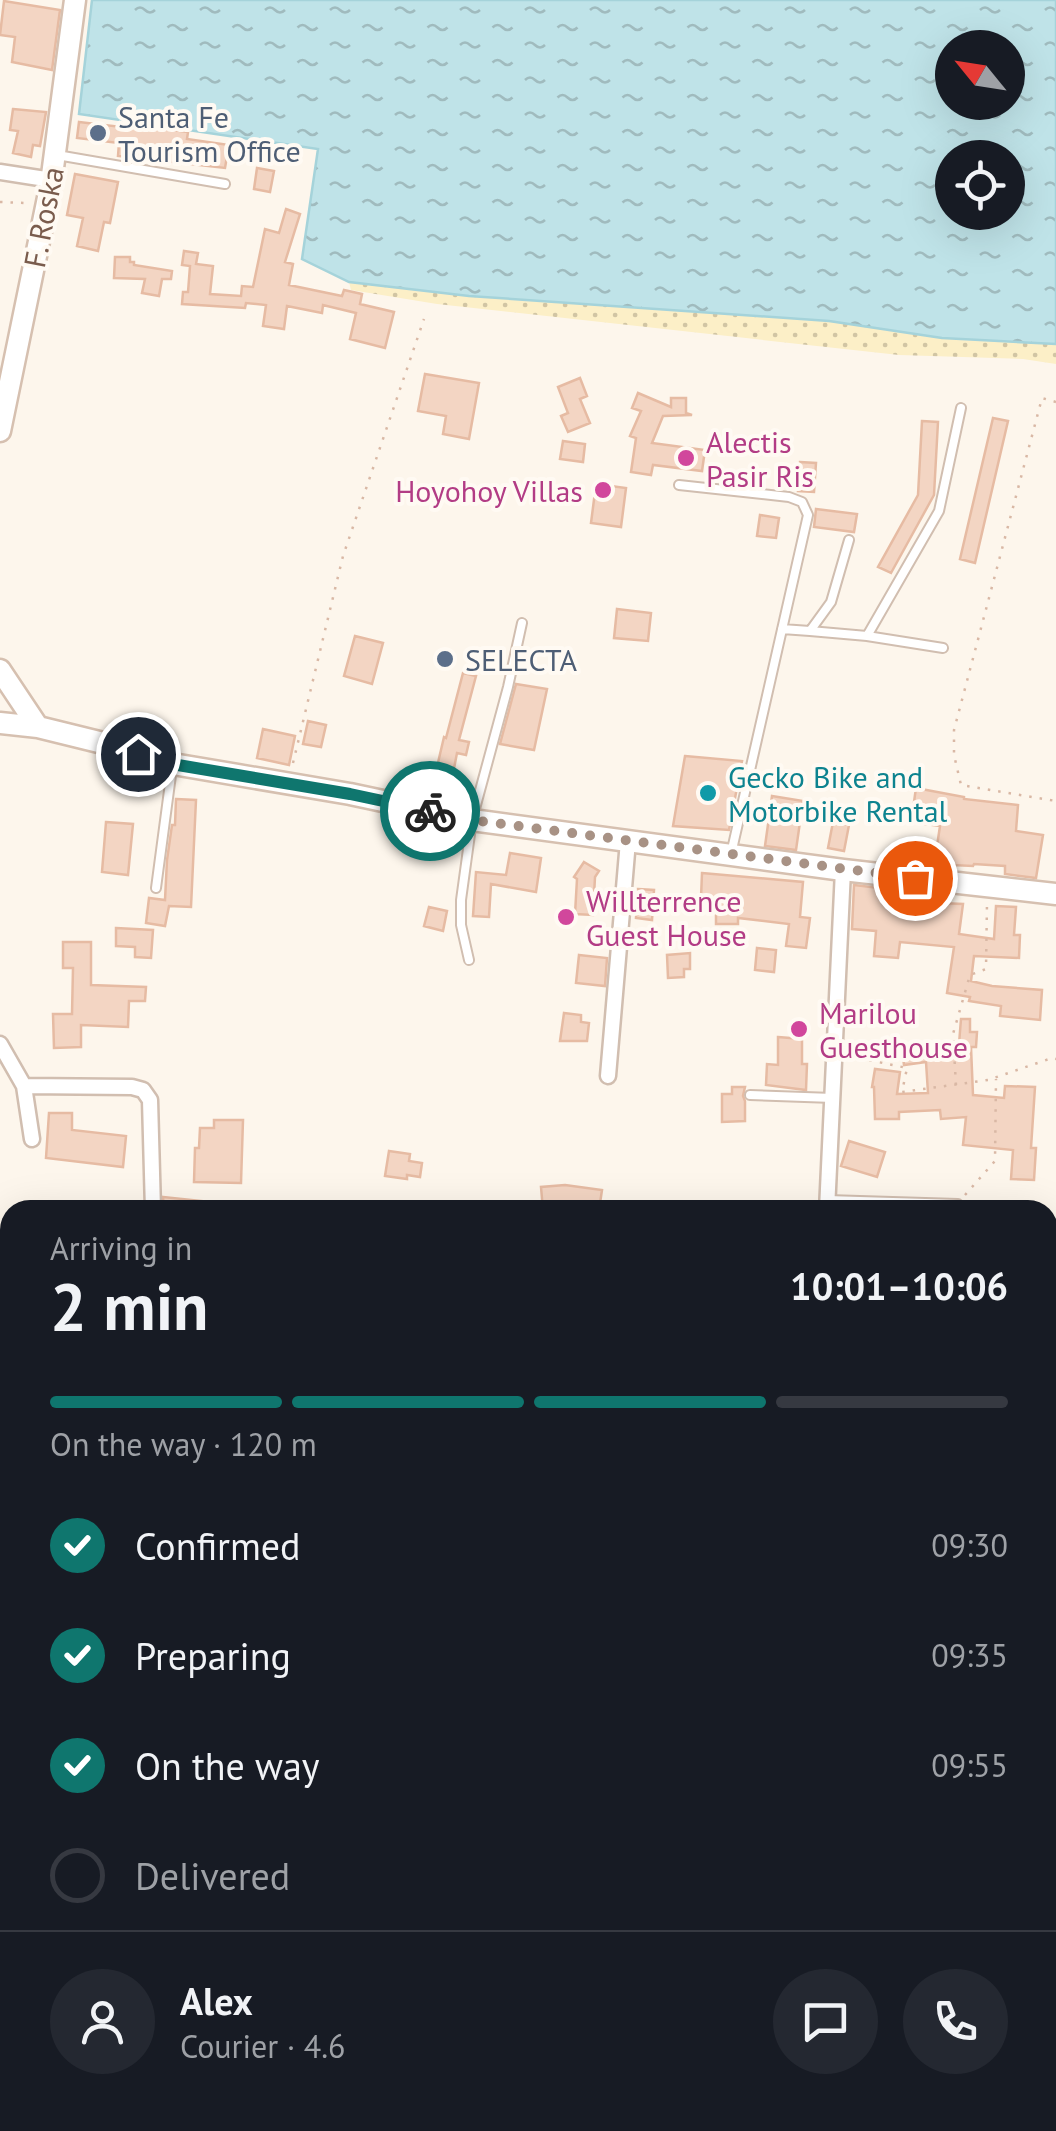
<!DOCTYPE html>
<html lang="en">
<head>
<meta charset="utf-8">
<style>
  :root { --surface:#171b24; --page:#242831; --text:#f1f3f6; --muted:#9ea1a6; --line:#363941; --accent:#0f766e }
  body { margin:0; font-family:"PT Sans",sans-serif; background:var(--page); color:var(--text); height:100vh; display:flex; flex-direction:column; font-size:38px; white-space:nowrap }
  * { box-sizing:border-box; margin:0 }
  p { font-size:32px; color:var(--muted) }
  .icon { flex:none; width:55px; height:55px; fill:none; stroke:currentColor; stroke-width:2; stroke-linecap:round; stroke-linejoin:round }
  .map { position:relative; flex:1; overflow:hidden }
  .details { position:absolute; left:0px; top:1200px; width:1058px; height:932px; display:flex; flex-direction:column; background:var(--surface); border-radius:30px 30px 0 0; box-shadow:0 10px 40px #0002 }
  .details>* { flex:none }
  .needle { width:65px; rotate:300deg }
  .fabs { position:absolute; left:935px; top:30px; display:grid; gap:20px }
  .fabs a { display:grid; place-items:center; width:90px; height:90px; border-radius:50%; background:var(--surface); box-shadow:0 10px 40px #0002; font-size:50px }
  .pin { position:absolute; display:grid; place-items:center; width:85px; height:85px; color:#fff; margin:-42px; border:5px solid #fff; border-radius:50%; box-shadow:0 2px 10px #0007 }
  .courier { position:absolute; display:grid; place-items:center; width:100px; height:100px; margin:-50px; border:8px solid #0f766e; border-radius:50%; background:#fff; color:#222; box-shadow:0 2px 12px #0007 }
  .summary em { font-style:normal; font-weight:700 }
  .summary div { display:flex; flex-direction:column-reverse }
  .summary { display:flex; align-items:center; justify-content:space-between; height:170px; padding:0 50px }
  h1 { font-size:65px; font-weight:700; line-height:75px }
  .bar { display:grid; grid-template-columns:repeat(4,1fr); gap:15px 10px; align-content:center; height:120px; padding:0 50px }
  .bar i { height:12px; border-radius:8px; background:var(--line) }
  .bar .current { background:var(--accent) }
  .bar p { grid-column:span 4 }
  .line { display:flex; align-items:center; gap:25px; padding:0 50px; border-top:2px solid var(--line) }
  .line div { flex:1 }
  .round { display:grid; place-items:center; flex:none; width:105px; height:105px; border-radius:52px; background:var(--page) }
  ol { padding:0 50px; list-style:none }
  li { display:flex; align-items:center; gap:30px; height:110px }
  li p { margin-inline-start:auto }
  li .icon { padding:10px; border-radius:50%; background:var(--accent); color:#fff; stroke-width:4 }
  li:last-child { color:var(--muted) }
  li i { width:55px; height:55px; border:5px solid var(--line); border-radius:50% }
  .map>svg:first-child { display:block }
  .sand { fill:url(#sand-dots) }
  .water { fill:url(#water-ripples); stroke:#a5d3da; stroke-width:2.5; fill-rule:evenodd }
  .building { fill:#f3d5c3; stroke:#e6bba3; stroke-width:2.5 }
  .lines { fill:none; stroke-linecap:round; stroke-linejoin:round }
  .lane-casing { stroke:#d1beb0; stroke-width:12 }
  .street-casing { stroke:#d1beb0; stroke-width:19 }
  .secondary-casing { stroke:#d6c0b0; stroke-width:25 }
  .path { stroke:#d9b8a5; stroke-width:2.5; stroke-dasharray:2.5 8; stroke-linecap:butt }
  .lane { stroke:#fff; stroke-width:8 }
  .street { stroke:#fff; stroke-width:14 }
  .secondary { stroke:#fff; stroke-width:20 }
  .done { stroke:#a89285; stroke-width:10; stroke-dasharray:0 18 }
  .route { stroke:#0f766e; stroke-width:12 }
  .service-dot { fill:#5c6f8a; stroke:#fffaf3; stroke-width:4 }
  .hotel-dot { fill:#d1479c; stroke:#fffaf3; stroke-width:4 }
  .culture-dot { fill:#0f9aa8; stroke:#fffaf3; stroke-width:4 }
  .labels { text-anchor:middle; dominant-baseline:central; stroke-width:8; stroke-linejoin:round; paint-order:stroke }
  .service-label { font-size:30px; fill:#4e5e75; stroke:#fffaf3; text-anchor:start }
  .street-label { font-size:30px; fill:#7a5c4d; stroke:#fffaf3 }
  .hotel-label { font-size:30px; fill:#b23c85; stroke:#fffaf3; text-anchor:start }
  .culture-label { font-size:30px; fill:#0d838f; stroke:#fffaf3; text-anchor:start }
</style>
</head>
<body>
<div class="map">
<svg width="1056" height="2131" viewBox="0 0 1056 2131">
  <defs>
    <pattern id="sand-dots" width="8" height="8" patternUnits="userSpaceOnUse" patternTransform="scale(2.5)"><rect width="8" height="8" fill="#fcefc7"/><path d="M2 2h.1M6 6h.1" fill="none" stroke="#d1c5a4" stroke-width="1.8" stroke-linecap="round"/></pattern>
    <pattern id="water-ripples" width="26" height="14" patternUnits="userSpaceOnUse" patternTransform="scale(2.5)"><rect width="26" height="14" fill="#bfe3e8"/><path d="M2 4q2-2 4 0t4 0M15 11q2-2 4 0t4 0" fill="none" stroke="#a0bbbe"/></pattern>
  </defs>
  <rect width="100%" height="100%" fill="#fdf6ec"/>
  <path class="sand" d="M349,282l120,14 360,25 113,17 114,6v20l-33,-5 -124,-4 -462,-51 -86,-14z"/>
  <path class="water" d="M92,0h964v344l-114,-6 -113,-17 -360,-25 -120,-14 -47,-23 16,-110 -239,-35zM952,48h56v54h-56zM952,158h56v54h-56z"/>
  <path class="building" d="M4,1l56,9 -8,60 -40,-8 3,-25 -15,-2z
    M13,109l33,3 -6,34 -7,-1 -2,12 -18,-4 5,-22 -8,-1z
    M79,122l42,5 1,-4 66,9 -1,7 42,6 -4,23 -107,-12 1,-13 -42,-5z
    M257,168l17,3 -4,21 -16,-3z
    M75,174l43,8 -8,41 -6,-1 -6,29 -21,-5 6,-28 -16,-3z
    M286,209l14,5 -15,48 8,2 -4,21 53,11 2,-6 18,4 -2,10 34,8 -9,36 -35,-9 6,-26 -33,-8 -1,8 -35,-7 -3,23 -21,-3 3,-21 -20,-2 -1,5 -63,-4 1,-12h5l2,-26 -8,-1 2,-14 14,2 -2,11 17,2 -3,28 31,2 1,-10 11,1 12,-58 14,4z
    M115,257h15v5h4v3l38,6 -1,8h-9l-3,17 -17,-3 3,-14 -31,-1z
    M425,374l54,9 -10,56 -26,-5 3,-18 -28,-5z
    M580,378l7,18 -7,3 10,24 -22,9 -7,-16 7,-3 -10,-26z
    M638,393l33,14v-9h15v15l6,2 -29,1 -11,27 53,7 -3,21 -49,-6 -2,10 -20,-3 5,-34 -6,-2 11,-25 -9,-3z
    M993,418l15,3 -33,142 -15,-4z
    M922,421l16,1 -4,73 -43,78 -13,-6 40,-72z
    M563,441l22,3 -2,18 -23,-3z
    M800,462l16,1 -2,29 -16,-1z
    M596,484l30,4 -5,39 -30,-4z
    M816,509l41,5 -3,18 -40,-5z
    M760,515l19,3 -3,20 -19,-2z
    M617,609l34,4 -3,28 -34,-3z
    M355,636l28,7 -11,41 -28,-8z
    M463,673l13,3 -17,64 10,2 -3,13 -9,-2 -6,31 14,2 -3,18 -32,-7 14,-60 2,1z
    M516,684l31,5 -13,61 -34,-6z
    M308,721l18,4 -5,22 -18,-3z
    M263,729l32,7 -6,29 -32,-7z
    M685,756l57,5 -13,69 -56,-4z
    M916,788l48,9v2l54,6 -2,26 27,4 -7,43 -31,-4v-8l-31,-2 -1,2 -21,-1 -1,3 -17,-2 6,-40 -37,-5 2,-14 8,2z
    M772,796l31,5 -7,49 -31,-4z
    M176,799l20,1 -5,107 -22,-1 -4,20 -19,-3 3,-25 16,2 2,-40 5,-35h3z
    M106,822l27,2 -5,51 -26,-3z
    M833,822l16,3 -5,26 -16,-3z
    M510,853l31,5 -5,34 -45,-8 -2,33 -16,-1 3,-44 30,3z
    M584,862l15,9 -4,6 -2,38 -18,-1 2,-35 -3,-2z
    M702,873l101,9 -3,35 10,1 -4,30 -20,-2 3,-22 -51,-6v6h-22v-26h-15z
    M854,885l60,7v10l49,2 -4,30 35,5 2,-33 20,1 -2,28h6l-1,23 -45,-2 -3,25 21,5 50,4 -2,30 -40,-4 1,-10 -32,-5 1,-4 -23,-4 7,-46 -54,-5 -2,16 -24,-2 2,-25 -24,-2z
    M638,889l16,1 -2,30 -16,-2z
    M429,907l18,4 -4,20 -19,-5z
    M116,928l37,2 -2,28 -16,-1v-10l-19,-1z
    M63,942h28v43l55,2 -1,14h-16l-1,26 -47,-2v22l-27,1 -1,-34h19l1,-46h-10z
    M757,948l19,2 -2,22 -19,-2z
    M690,953v16h-6v8l-16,1 -1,-23z
    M579,955l28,3 -2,28 -29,-3z
    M564,1013l17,2v7l8,1 -2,18h-27z
    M961,1019h9v13h7l-1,15h-5l2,48 31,3 1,-12 30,1 -4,61h5l-2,32 -23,-1 2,-29 -50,-5 3,-28 -25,2 -1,-9 -41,2v7h-24l-1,-32h-2l3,-18 25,3 -3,22 31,-1 -2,-31 -22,3 -2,-16 57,-5z
    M778,1037l24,2v25h5l-1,26 -40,-5 1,-21 11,1z
    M732,1087h13l-2,9 2,5v20l-23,1v-28h10z
    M49,1113h23v17l54,6 -3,31 -77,-9z
    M214,1120h29l-2,63 -47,-1 1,-34h4l1,-20h14z
    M849,1141l36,11 -8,25 -36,-11z
    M389,1151l21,3 -1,7 13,2 -2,14 -13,-2v4l-22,-3z
    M565,1185l37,5 -3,20h-26v-2l-30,2 -2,-23z
    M163,1197l39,4 -1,9h-37z"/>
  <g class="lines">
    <defs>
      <path id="lane" d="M57,155l168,29
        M679,485l110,12 13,5 6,13 -77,339
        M782,629l28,2 21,-29 18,-62
        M810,631l57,5 72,-125 22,-103
        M867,636l76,12
        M156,888l16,-120
        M469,960l-8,-35v-25l11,-80 36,-133 14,-64
        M750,1095l83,3
        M827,1200l131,4"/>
      <path id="street" d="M0,172l52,8
        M0,1044l24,42 8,53
        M608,1076l20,-235
        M24,1086l108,1 11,3 7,10 3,110
        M827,1210l16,-340
        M0,1462h10
        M1048,1504h8
        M1048,1823l8,-9
        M1048,2079l8,2
        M794,2122v9
        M362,2131l7,-9
        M417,2131l5,-9
        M618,2131c23,-9 50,-6 73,0"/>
      <path id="secondary" d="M0,431l51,-248 24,-183
        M0,670l38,57
        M0,723l38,4 65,16 70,21 177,30 122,26 371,50 213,24"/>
    </defs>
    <use href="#lane" class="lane-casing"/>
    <use href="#street" class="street-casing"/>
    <use href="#secondary" class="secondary-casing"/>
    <path class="path" d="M0,202l26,1
      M1056,402l-14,-4 -88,332v25l7,30 95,16
      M293,763l50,-207 81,-237
      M849,1056l58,12 -5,24 86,-12 64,-22 4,1
      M956,1085l-3,-51 17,-59 16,-6 1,-66
      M965,1195l30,-34 1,-82
      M0,1974l10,-2
      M933,2122l6,9
      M211,2131l4,-9"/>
    <use href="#lane" class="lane"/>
    <use href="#street" class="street"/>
    <use href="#secondary" class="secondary"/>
  </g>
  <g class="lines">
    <path class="done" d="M430,811l42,9 443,58"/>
    <path class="route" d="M138,754l34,10 178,30 80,17"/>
  </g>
  <g class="service-dot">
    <circle cx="98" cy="133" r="10"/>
    <circle cx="445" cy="659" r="10"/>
  </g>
  <g class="hotel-dot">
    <circle cx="686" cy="458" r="10"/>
    <circle cx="603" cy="490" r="10"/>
    <circle cx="566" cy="917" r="10"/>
    <circle cx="799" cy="1029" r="10"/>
  </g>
  <circle class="culture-dot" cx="708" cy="793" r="10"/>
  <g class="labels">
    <g class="service-label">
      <text x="118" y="116">Santa Fe<tspan x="118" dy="34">Tourism Office</tspan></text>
      <text x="465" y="659">SELECTA</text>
    </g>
    <g class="street-label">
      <text transform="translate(43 217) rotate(-79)">F. Roska</text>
    </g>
    <g class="hotel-label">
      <text x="706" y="441">Alectis<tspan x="706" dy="34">Pasir Ris</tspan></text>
      <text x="583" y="490" text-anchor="end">Hoyohoy Villas</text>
      <text x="586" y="900">Willterrence<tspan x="586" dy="34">Guest House</tspan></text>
      <text x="819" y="1012">Marilou<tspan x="819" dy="34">Guesthouse</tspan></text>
    </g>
    <g class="culture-label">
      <text x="728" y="776">Gecko Bike and<tspan x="728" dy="34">Motorbike Rental</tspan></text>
    </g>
  </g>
</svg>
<div class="fabs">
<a><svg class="needle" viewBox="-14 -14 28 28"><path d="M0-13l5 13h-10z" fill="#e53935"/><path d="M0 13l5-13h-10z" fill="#9ea1a6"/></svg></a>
<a><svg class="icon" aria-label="locate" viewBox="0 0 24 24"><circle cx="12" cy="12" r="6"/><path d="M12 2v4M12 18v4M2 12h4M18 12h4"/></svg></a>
</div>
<div class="pin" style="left:915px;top:878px;background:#ea580c"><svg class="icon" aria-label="bag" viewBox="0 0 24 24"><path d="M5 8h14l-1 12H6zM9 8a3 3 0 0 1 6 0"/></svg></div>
<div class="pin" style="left:138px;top:754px;background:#1f2937"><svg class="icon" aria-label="home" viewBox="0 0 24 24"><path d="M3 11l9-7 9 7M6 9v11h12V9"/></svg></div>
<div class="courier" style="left:430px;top:811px"><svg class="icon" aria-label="bike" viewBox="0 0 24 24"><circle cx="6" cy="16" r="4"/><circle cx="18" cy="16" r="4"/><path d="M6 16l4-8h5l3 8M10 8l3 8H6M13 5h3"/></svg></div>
<section class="details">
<div class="summary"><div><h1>2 min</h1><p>Arriving in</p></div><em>10:01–10:06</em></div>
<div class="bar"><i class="current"></i><i class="current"></i><i class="current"></i><i></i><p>On the way · 120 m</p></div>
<ol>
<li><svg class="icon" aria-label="check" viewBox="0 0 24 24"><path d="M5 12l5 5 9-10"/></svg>Confirmed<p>09:30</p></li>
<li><svg class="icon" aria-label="check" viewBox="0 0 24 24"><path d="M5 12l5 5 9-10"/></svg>Preparing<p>09:35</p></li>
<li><svg class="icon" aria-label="check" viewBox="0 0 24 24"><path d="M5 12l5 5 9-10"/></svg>On the way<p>09:55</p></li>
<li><i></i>Delivered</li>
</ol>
<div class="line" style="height:180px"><a class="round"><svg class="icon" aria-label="person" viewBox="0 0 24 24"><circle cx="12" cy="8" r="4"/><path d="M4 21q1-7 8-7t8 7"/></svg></a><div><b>Alex</b><p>Courier · 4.6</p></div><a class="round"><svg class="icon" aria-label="chat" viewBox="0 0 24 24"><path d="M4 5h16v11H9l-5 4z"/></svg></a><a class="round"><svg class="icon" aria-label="phone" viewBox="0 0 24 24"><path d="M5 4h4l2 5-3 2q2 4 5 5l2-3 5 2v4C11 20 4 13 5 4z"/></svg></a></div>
</section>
</div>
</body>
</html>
